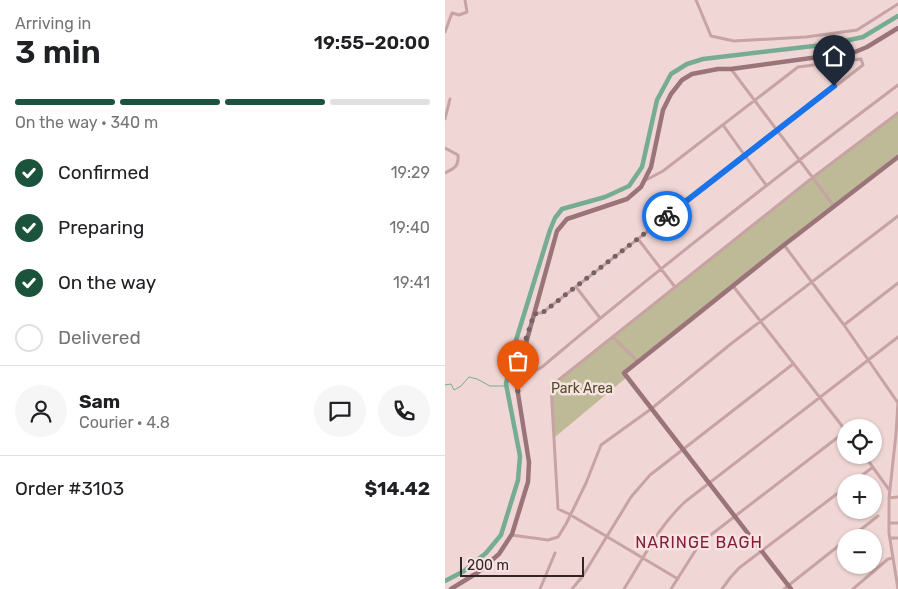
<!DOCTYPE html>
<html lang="en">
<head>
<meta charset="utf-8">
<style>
  :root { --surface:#fff; --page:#f6f6f6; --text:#202124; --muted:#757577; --line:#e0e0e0; --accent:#1b533c }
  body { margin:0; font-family:Rubik,sans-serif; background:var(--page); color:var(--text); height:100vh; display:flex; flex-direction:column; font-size:19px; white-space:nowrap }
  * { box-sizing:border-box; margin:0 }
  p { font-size:16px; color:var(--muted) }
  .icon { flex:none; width:28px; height:28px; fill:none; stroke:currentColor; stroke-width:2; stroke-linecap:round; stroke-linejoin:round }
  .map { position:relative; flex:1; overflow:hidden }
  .sheet { display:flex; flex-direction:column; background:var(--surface); width:445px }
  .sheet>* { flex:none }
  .controls { position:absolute; left:392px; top:419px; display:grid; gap:10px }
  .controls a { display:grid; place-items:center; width:45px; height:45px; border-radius:50%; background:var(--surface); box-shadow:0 1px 4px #0004; font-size:25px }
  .scale { position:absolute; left:15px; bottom:12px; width:124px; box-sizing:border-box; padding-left:5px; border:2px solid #322527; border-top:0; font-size:14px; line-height:18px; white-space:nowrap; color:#322527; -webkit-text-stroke:4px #f8e3e2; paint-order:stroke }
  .pin { position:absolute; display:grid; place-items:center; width:42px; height:42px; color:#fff; margin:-51px -21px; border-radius:50% 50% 50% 0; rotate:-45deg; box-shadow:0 0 5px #0007 }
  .pin .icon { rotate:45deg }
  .courier { position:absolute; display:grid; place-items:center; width:50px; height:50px; margin:-25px; border:4px solid #1a73e8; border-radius:50%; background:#fff; color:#222; box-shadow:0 1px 6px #0007 }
  .summary em { font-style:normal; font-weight:600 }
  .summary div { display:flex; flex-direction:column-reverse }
  .summary { display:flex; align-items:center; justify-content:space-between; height:85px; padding:0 15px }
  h1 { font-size:32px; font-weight:600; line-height:38px }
  .bar { display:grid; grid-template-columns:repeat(4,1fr); gap:8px 5px; align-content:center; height:60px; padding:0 15px }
  .bar i { height:6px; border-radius:4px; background:var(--line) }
  .bar .current { background:var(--accent) }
  .bar p { grid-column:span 4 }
  .line { display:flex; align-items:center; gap:12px; padding:0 15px; border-top:1px solid var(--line) }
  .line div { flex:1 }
  .round { display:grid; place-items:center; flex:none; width:52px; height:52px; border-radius:26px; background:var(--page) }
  ol { padding:0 15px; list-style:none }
  li { display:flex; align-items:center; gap:15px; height:55px }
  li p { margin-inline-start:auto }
  li .icon { padding:5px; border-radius:50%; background:var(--accent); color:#fff; stroke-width:4 }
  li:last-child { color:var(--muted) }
  li i { width:28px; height:28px; border:2px solid var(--line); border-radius:50% }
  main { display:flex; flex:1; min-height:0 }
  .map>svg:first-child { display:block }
  .green { fill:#beb997 }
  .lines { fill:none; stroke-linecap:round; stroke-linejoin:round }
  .stream { stroke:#76ac94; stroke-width:1 }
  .canal { stroke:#76ac94; stroke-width:4.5 }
  .street { stroke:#c7a3a3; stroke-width:3 }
  .secondary { stroke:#9b7479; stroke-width:4.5 }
  .done { stroke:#746364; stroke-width:5; stroke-dasharray:0 9 }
  .route { stroke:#1a73e8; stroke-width:6 }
  .labels { text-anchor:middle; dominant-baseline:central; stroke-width:5; stroke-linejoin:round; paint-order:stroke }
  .park-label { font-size:14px; fill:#504c29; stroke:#f8e3e2 }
  .quarter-label { font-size:16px; letter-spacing:1px; fill:#801f36; stroke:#f8e3e2 }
</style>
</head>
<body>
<main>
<section class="sheet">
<div class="summary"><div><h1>3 min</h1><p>Arriving in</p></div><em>19:55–20:00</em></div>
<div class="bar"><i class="current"></i><i class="current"></i><i class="current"></i><i></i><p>On the way · 340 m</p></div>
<ol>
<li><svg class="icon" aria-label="check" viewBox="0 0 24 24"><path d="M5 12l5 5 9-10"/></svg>Confirmed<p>19:29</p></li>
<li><svg class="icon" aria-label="check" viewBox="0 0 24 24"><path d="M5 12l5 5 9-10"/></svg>Preparing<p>19:40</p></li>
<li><svg class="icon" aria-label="check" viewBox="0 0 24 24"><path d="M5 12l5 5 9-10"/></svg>On the way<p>19:41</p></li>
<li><i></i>Delivered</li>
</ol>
<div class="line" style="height:90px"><a class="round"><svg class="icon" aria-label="person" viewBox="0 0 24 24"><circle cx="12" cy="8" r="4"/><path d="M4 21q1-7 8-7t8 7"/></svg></a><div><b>Sam</b><p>Courier · 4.8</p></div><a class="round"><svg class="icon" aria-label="chat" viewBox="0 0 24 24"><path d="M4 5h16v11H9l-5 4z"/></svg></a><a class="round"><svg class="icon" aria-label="phone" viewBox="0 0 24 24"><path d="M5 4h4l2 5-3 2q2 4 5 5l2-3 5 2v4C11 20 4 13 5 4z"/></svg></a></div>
<div class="line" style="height:65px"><div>Order #3103</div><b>$14.42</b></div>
</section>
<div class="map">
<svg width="453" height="589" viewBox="0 0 453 589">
  <rect width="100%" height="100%" fill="#f0d7d6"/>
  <path class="green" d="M453,113v44l-274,216 3,4 -72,60 -4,-51 261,-208z"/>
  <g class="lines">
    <path class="stream" d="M0,385l6,-1 3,6 7,-4 8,-9 8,2 13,7h17"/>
    <path class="canal" d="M0,581l19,-10 22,-18 15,-18 17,-55 2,-24 -14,-72 7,-34 37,-120 5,-12 7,-9 43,-12 24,-11 13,-19 15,-67 14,-26 16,-10 16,-5 128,-15 32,-7 35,-21"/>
    <path class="street" d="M251,0l15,36 23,5 72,-4 51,-7 41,-26
      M0,32l7,-19 7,2 8,-3 -2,-12
      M286,69l103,137
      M0,119l5,-20
      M278,125l43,60
      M0,148l13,7c1,11 -3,13 -13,18
      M193,239l37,48
      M339,245l60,80 54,78
      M288,286l113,145
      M131,287l24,31
      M89,313h8l321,-248 -2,-6 -63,8 -135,104 -17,9
      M399,325l54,-42
      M168,337l25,25
      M72,376l16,-4 9,-5c116,-98 235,-191 356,-282
      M419,455l26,36
      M408,482l20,-15
      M444,498l9,-1
      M444,523h9
      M66,535l37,5 10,-3 8,-13 20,-41 15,-38 50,-36 81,-66 166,-127
      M405,538l28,-22
      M445,538h8
      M233,579l-109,-65 -11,-5 -7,-123 261,-208 86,-65
      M95,589l15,-36
      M127,589l10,-12 49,-80 19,-22 143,-111
      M179,589c19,-30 35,-64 62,-88l212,-164
      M226,589l26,-41 11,-11 138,-106
      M277,589l8,-11 9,-10 107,-81
      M339,589l62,-49
      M408,589l35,-30 4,-1
      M453,589l-9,-56v-35l7,-64 2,-32"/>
    <path class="secondary" d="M6,589l26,-16 22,-19 13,-20 16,-52 1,-20 -13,-81 1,-5 40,-145 10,-12 60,-20 14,-12 10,-20 12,-57 8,-16 11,-14 10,-6 26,-5h13l124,-17 12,-5 31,-19
      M346,589l-167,-216 160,-128 114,-88"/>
  </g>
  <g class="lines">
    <path class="done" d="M73,391c-4,-25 9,-53 16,-77l8,-1 125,-97"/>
    <path class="route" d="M222,216l167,-130"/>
  </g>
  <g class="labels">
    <g class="park-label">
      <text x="137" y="388">Park Area</text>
    </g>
    <g class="quarter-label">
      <text x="254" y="542">NARINGE BAGH</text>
    </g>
  </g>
</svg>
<div class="controls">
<a><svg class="icon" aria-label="locate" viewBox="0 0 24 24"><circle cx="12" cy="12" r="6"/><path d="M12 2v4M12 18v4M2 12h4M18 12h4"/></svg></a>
<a>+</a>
<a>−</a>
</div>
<div class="scale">200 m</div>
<div class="pin" style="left:73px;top:391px;background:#ea580c"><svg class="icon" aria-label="bag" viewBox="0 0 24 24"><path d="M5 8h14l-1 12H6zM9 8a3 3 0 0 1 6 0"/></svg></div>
<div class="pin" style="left:389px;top:86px;background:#1f2937"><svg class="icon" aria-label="home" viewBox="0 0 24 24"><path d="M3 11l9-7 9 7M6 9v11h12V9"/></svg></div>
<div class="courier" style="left:222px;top:216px"><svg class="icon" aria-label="bike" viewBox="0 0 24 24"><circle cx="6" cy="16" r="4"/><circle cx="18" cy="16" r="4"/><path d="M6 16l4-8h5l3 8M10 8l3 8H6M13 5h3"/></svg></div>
</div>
</main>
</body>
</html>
